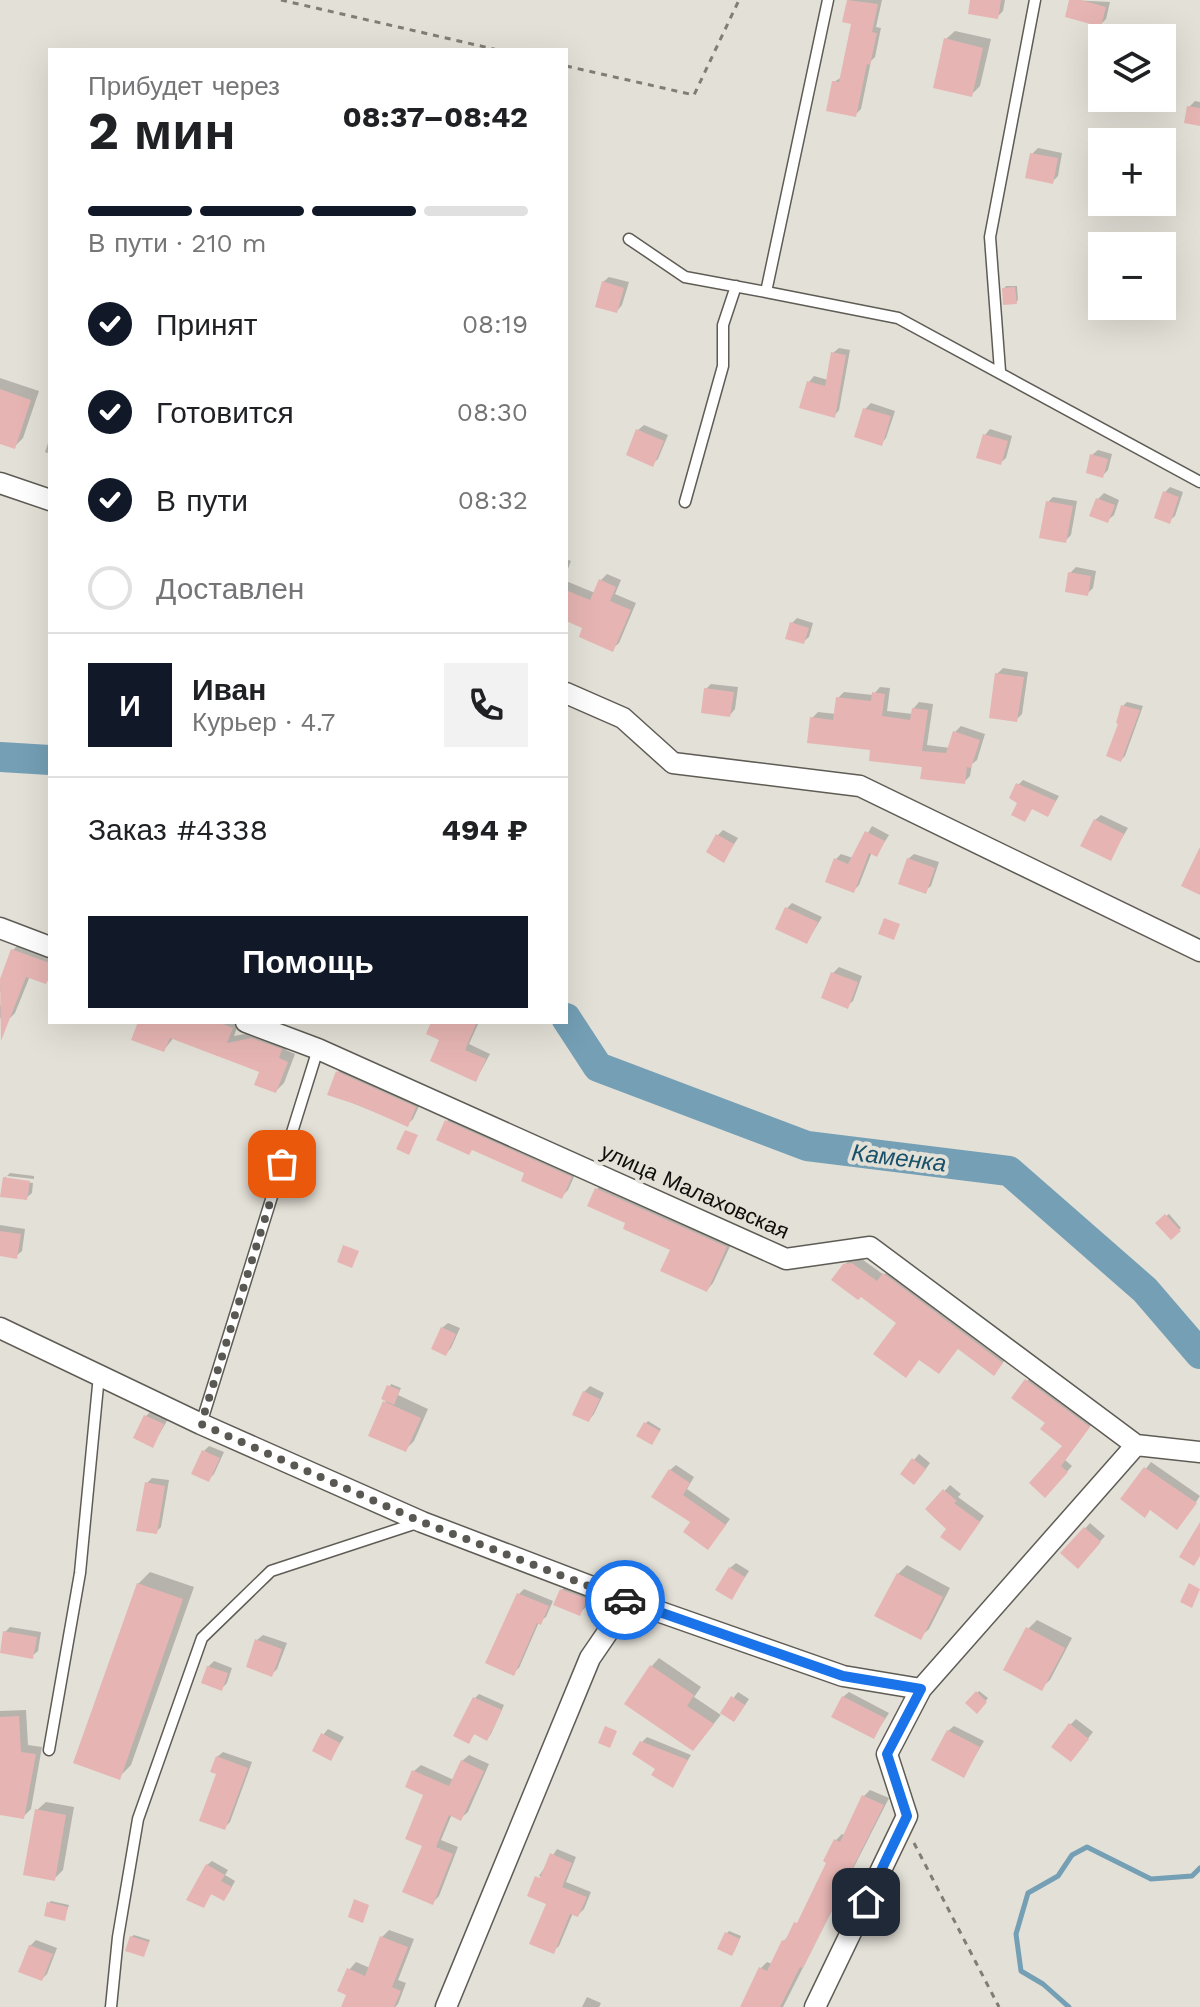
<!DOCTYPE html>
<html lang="ru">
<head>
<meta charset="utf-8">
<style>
  :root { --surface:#fff; --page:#f2f2f2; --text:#202124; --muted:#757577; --line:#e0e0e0; --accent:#111827 }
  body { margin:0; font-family:"Work Sans",sans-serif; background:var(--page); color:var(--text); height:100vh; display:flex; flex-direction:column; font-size:30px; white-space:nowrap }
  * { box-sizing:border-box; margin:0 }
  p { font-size:26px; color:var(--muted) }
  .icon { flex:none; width:44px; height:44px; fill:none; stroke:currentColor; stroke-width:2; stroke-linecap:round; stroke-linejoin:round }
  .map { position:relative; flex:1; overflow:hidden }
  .sheet { position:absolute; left:48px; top:48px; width:520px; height:976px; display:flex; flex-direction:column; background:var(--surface); border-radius:0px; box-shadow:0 8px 32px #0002 }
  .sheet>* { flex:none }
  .buttons { position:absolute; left:1088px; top:24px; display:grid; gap:16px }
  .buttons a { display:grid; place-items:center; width:88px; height:88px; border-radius:0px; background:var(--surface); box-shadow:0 8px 32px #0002; font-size:40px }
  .pin { position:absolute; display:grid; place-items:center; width:68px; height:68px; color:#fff; margin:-34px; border-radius:16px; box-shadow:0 4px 12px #0006 }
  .courier { position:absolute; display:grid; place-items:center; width:80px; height:80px; margin:-40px; border:6px solid #1a73e8; border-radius:50%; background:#fff; color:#222; box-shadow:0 2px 10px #0007 }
  .overview em { font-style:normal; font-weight:700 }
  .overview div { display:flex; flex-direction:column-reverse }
  .overview { display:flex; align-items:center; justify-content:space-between; height:136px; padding:0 40px }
  h1 { font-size:52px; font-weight:700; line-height:60px }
  .bar { display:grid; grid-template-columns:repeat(4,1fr); gap:12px 8px; align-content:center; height:96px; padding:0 40px }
  .bar i { height:10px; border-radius:6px; background:var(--line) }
  .bar .current { background:var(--accent) }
  .bar p { grid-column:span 4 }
  .line { display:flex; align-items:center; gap:20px; padding:0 40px; border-top:2px solid var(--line) }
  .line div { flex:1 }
  .round { display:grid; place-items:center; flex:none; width:84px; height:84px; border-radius:0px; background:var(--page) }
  ol { padding:0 40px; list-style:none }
  li { display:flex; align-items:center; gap:24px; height:88px }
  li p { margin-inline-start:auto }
  li .icon { padding:8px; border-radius:50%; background:var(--accent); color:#fff; stroke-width:4 }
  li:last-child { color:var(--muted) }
  li i { width:44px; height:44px; border:4px solid var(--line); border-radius:50% }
  .cta { display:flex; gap:16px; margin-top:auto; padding:16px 40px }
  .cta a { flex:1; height:92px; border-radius:0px; background:var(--accent); color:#fff; font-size:32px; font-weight:700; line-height:92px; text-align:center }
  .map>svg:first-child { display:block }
  .shadow { fill:#0003 }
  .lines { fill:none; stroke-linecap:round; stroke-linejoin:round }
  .stream { stroke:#749fb5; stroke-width:5 }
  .river { stroke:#749fb5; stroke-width:30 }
  .building { fill:#e6b5b3 }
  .service-casing { stroke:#5f5c55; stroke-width:13 }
  .minor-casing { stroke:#5f5c55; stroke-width:23 }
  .path { stroke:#7f7d76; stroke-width:3; stroke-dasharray:6 6; stroke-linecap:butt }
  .service { stroke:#fff; stroke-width:10 }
  .minor { stroke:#fff; stroke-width:20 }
  .done { stroke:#595852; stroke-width:8; stroke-dasharray:0 14.4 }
  .route { stroke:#1a73e8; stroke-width:10 }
  .labels { text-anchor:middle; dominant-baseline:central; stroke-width:8; stroke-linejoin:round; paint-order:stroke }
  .street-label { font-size:22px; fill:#0f0e0b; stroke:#e3e0d7 }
  .water-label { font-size:24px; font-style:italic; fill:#185169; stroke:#e3e0d7 }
</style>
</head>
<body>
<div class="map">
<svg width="1200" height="2007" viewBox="0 0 1200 2007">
  <rect width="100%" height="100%" fill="#e3e0d7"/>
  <path class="shadow" d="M849,0h33l-6,27 5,1 -6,29 -4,4 -10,48 -6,6 -21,-33 8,-5 12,-54 -9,-2z
    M972,0h33l-2,11 -6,6z
    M1071,0l39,2 -4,17 -6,6z
    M955,31l36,8 -11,47 -9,9 -25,-56z
    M1195,101l5,1v22l-11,-17z
    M1038,148l24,5 -4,23 -5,5 -21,-27z
    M609,277l20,5 -7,23 -5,6 -14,-29z
    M1006,286h11l1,14 -2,2 -12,-13z
    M839,348l11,2 -11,60 -5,6 -25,-34 5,-6 14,4 5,-27z
    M0,378l39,13 -16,47 -9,9 -14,-5z
    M871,403l24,8 -9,27 -5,6 -16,-35z
    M644,425l24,10 -10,24 -6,5 -14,-34z
    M990,429l22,7 -6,22 -6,5 -15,-28z
    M50,437v17l-5,-2z
    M1098,450l14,4 -4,16 -5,5 -11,-20z
    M1170,487l13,5 -8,24 -6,5 -4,-29z
    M1104,493l15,7 -5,15 -6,5 -10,-21z
    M1053,497l24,4 -6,34 -6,6 -17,-39z
    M566,559l5,2 -5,13z
    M1076,567l20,4 -3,17 -6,6 -17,-21z
    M607,574l14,6 -6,14 21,9 -17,40 -7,6 -27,-22 -19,-8v-38l29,12 6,-13z
    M797,618l16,5 -4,14 -6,5 -11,-19z
    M1003,668l25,4 -6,42 -6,6 -19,-46z
    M711,684l27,3 -3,22 -5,6 -24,-26z
    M880,687l10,1 -3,23 26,3v-5l6,-7 14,2 -6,41 23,3 5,-16 6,-6 24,8 -8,26 -5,4 -2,12 -6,6 -92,-33 -60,-31 6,-6 18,2 2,-16 6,-6 29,3z
    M1127,702l16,4 -18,50 -4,4v-37l2,-17z
    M1023,780l36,16 -11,18 -15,-7 -8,13 -7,-35z
    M1101,815l27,13 -18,30 -15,-38z
    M872,826l17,9 -12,19 -5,-2 -13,33 -6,6 -17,-32 5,-5 12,4z
    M723,830l15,8 -14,22 -6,-25z
    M914,854l25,8 -8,24 -6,5 -17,-32z
    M792,903l30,14 -15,25 -20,-34z
    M21,942l29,10v26l-4,4 -16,-6 -15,37 -8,8 -7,-3v-12l5,-13 -5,-2v-6l13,-35z
    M839,967l23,9 -9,25 -6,5 -14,-33z
    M140,1022h99l-5,14 27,-5 28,10 -3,9 9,4 -11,29 -8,8 -14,-20 -88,-34 -10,13z
    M433,1022h46l-10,22 21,10 -14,26 -34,-41z
    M343,1067l78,35 -8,17 -6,6 -77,-31 8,-22z
    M454,1114l123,56 -9,20 -7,7 -114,-76z
    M10,1173l24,3v3l-27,-3z
    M6,1176v4l27,3 -1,10 -6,5 -21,-20z
    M604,1182l129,58 -20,43 -6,7 -35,-41 -44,-27 -38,-17 7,-16z
    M1169,1214l12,14 -10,9 -13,-14z
    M0,1225l25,4 -3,22 -6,5 -16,-2z
    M859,1257l25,18 7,-8 118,88 -9,11 -101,-43 -38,-28 -17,-30 8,-7z
    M448,1323l12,5 -9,20 -5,6 -4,-26z
    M1032,1375l62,46 -29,39 7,6 -21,24 14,-44 -18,-24 -33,-24z
    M391,1384l10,4 -3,7 30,14 -14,32 -9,9 -20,-48 2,-2 -3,-2z
    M590,1386l14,7 -10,21 -5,6 -5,-28z
    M151,1411l17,8 -15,26 -7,-29z
    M648,1421l13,8 -7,11 -8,-17z
    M209,1446l15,6 -10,22 -6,6 -4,-29z
    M919,1454l11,9 -10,14 -6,-17z
    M1151,1462l49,34 -18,26 -59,-23z
    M676,1465l18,12 -7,12 43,30 -17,23 -20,-21 -23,-51z
    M152,1478l17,2 -8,47 -5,5 -9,-49z
    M950,1485l11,9 -3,3 26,19 -19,26 -37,-33z
    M1090,1523l15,13 -27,30 -15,-13z
    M736,1563l13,8 -17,26 -2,-29z
    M907,1565l43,23 -21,41 -9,8 -22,-63z
    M150,1572l44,15 -63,178 -12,12 19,-193z
    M567,1584l24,9 -6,15 -6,5 -17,-23z
    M524,1589l29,12 -7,16 -7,5 -20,46 -6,5 6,-79z
    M1037,1620l35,18 -22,42 -9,8 -13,-59z
    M10,1627l31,5 -3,19 -6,5 -27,-24z
    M263,1635l24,8 -10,26 -5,5 -15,-34z
    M659,1658l42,29 -7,10 27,18 17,-23 11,7 -10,15 -16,-2 -22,28 -50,-73z
    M214,1661l18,7 -5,15 -5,5 -14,-21z
    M979,1691l9,7 -11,13 -9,-8z
    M849,1692l40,21 -15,23 -31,-39z
    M479,1694l25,11 -13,29 -4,5 -12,-6 -7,9 7,-44z
    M26,1710l2,35 14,2 -11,62 -8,8 -23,-4v-102z
    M1076,1719l17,13 -17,22 -6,-29z
    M954,1726l30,15 -20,34 -16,-44z
    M328,1729l16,8 -13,21 -8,-23z
    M647,1737l44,18 -18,30 -16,-17 -15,-26z
    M223,1752l29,10 -22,60 -6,6 -7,-71z
    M469,1755l20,9 -21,48 -7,6 -9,-4 -11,26 17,7 -19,49 -7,7 -6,-109 -12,-23 7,-6 33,15 8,-19z
    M870,1790l19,8 -106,209 -41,-1 19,-38 6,-6 5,2 12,-23 19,-24 26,-55 7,-22 6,-6 3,1 19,-39z
    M46,1802l28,5 -11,63 -9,9 -17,-69z
    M557,1849l19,8 -10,25 25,10 -7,17 -6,6 -5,-2 -14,33 -6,5 -5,-49 2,-22 -11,-4z
    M212,1861l16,9 -3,5 10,6 -7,13 -16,-1 -9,13 4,-41z
    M51,1901l18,4 -5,14 -15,-16z
    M389,1930l25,9 -16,41 8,3 -8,21 -3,3h-52l6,-13v-24l7,-8 14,6 12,-31z
    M729,1931l12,5 -7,16 -7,-19z
    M134,1935l16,5 -6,15 -13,-18z
    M36,1940l21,8 -10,26 -5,5 -12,-33z
    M587,1997l14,6 -2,4h-17z"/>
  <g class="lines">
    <path class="stream" d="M1069,2007l-26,-23 -22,-13 -5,-37 12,-41 30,-17 14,-21 15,-8 64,32 41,-3 8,-8"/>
    <path class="river" d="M0,757l50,3
      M566,1018l32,49 209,79 202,25 136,119 55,64"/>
  </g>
  <path class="building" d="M847,0l31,4 -6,28 5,1 -7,32 -3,-1 -11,53 -30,-6 6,-30 7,1 12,-58 -9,-2z
    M970,0h31l-3,19 -30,-5z
    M1069,0h12l25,7 -5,20 -36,-10z
    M944,38l39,10 -11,49 -39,-9z
    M1187,106l13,2v18l-16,-3z
    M1030,153l28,5 -5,26 -28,-6z
    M602,281l22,7 -7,25 -22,-6z
    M1015,287l2,17 -14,1 -1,-17z
    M831,352l15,3 -11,63 -36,-10 8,-27 18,5z
    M0,389l31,11 -16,49 -15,-5z
    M863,408l28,8 -9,30 -28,-9z
    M636,429l28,12 -11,26 -27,-12z
    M983,434l25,7 -7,24 -25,-7z
    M1090,454l18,5 -5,19 -17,-5z
    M1163,491l16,6 -9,27 -16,-6z
    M1096,498l19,7 -7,18 -19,-7z
    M1046,501l27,5 -7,37 -27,-5z
    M1068,572l23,4 -3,20 -23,-4z
    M599,579l17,8 -6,14 21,9 -18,42 -34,-15 3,-9 -16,-7v-31l24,10z
    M790,622l19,6 -5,16 -19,-5z
    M995,673l29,4 -7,45 -28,-4z
    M704,688l30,4 -4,25 -29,-4z
    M872,692l13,2 -3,22 28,4 2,-12 16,2 -6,41 24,2 7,-22 27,9 -9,28 -4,-1 -2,17 -45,-5 2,-12 -53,-6 1,-11 -63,-7 3,-26 23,3 3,-23 35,4z
    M1121,705l19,5 -19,52 -15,-6 12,-32 -2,-1z
    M1016,783l40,18 -8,16 -16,-8 -7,13 -14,-7 6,-12 -8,-5z
    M1094,819l30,15 -13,27 -31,-15z
    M865,831l20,10 -8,16 -8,-4 -15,40 -29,-11 9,-24 14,6z
    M716,834l18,10 -10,19 -18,-11z
    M1200,847v48l-19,-9z
    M907,858l28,10 -9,26 -28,-10z
    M785,907l33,15 -11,22 -32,-15z
    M884,918l16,6 -6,16 -16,-6z
    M11,949l39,14v12l-4,9 -20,-7 -25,64 -1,-62z
    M831,972l27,10 -10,27 -27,-11z
    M138,1022h80l15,6 -6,15 24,-5 31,11 -3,9 9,4 -12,31 -22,-8 5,-13 -89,-34 -6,14 -33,-12z
    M431,1022h46l-12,28 21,9 -10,23 -46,-21 9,-21 -13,-6z
    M336,1071l80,36 -8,20 -50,-22 -31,-10z
    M445,1120l127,57 -10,22 -41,-18 3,-8 -52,-23 -3,5 -33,-15z
    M405,1130l13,5 -9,20 -13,-6z
    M3,1177l27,4 -3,19 -27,-3z
    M595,1188l132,59 -20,45 -47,-21 10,-21 -47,-21 2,-6 -38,-17z
    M1165,1214l16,17 -10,9 -16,-17z
    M0,1231l21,3 -4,25 -17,-3z
    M343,1245l16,6 -7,17 -15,-6z
    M852,1263l25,18 6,-8 120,90 -9,13 -36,-27 -19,25 -20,-14 -13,18 -33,-24 23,-31 -35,-26 -3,3 -27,-20 12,-16z
    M441,1327l15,7 -10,22 -15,-7z
    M1025,1379l65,48 -29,39 7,6 -23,26 -16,-15 33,-37 -22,-17 5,-6 -34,-25z
    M387,1385l13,5 -6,15 -13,-6z
    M583,1391l17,8 -11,23 -17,-7z
    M383,1401l38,17 -15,34 -38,-16z
    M144,1415l20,9 -11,24 -20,-10z
    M644,1422l16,9 -8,14 -16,-9z
    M202,1450l18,8 -11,24 -18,-8z
    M912,1458l14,11 -12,16 -14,-11z
    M1144,1467l53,36 -20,27 -27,-20 -5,8 -25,-19z
    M669,1469l21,14 -7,12 43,30 -18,25 -25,-18 7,-10 -39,-25z
    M145,1482l20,4 -8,48 -21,-3z
    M943,1489l14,12 -3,2 26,19 -20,29 -20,-14 6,-8 -21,-20z
    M1200,1522v34l-6,10 -15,-9z
    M1084,1527l17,15 -23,27 -18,-16z
    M729,1567l16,10 -13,23 -17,-10z
    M897,1573l46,24 -22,43 -47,-24z
    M137,1583l46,16 -63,181 -47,-17z
    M1189,1583l11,6 -8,19 -12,-6z
    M560,1589l27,10 -7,17 -27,-11z
    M517,1593l32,13 -8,19 -4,-2 -23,53 -29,-13z
    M1026,1627l39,21 -23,43 -39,-21z
    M3,1631l34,6 -4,22 -33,-6z
    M255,1639l27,10 -10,28 -26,-10z
    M650,1665l44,30 -7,11 27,18 -21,27 -69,-47z
    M207,1666l21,7 -6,18 -21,-8z
    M976,1691l11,11 -10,12 -12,-11z
    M731,1696l14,9 -11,17 -14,-9z
    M842,1696l43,22 -11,21 -43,-22z
    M473,1697l29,13 -15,31 -13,-7 -5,10 -16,-8z
    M19,1716l2,36 15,2 -12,65 -24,-4v-98z
    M1069,1723l20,16 -18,23 -20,-15z
    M605,1726l12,5 -7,17 -12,-5z
    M947,1730l33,17 -16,31 -33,-18z
    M321,1733l19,10 -9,18 -19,-10z
    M640,1741l48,19 -15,28 -22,-13 4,-6 -23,-15z
    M216,1756l32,12 -23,62 -26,-9 17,-47 -6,-2z
    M461,1760l23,11 -23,50 -12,-6 -13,32 17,7 -20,51 -31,-13 20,-46 -17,-7 18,-44 -18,-8 7,-17 37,16z
    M862,1795l22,10 -81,163 -3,-1 -20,40h-40l19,-40 8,4 15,-31 3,1 9,-19 3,1 29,-60 -3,-2 11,-22 6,3z
    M35,1809l31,6 -11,66 -32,-6z
    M550,1853l22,10 -10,24 25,10 -9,20 -8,-3 -16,40 -25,-10 17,-40 -19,-8 8,-20 5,2z
    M206,1864l19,11 -4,6 11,6 -8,14 -13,-7 -7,14 -18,-8z
    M354,1899l15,6 -6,18 -15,-6z
    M47,1902l21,5 -3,14 -21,-5z
    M725,1932l15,7 -8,17 -15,-7z
    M130,1936l19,6 -5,15 -19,-6z
    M380,1936l28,11 -16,40 9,4 -7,16h-53l5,-12 -9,-4 10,-23 18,8z
    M29,1945l24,9 -11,27 -24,-9z"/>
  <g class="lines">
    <defs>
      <path id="service" d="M828,0l-62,292 132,26 302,164
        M629,239l56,38 81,15
        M1000,371l-10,-134 45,-237
        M685,502l38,-136v-41l13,-39
        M201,1424l117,-375
        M49,1750l31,-177 19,-198
        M111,2007l7,-70 20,-118 64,-181 69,-67 149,-49"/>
      <path id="minor" d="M0,483l50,17
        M566,693l57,25 50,45 187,23 340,165
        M0,928l50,19
        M246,1022l72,27 468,210 84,-12 266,198
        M0,1328l201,96 221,98 207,79 214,75 78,13 215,-244 64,7
        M446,2007l144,-349 39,-57
        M815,2007l92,-191 -20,-62 34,-65"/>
    </defs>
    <use href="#service" class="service-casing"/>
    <use href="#minor" class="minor-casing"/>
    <path class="path" d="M281,0l217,50
      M566,66l128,29 45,-95
      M914,1843l85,164"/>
    <use href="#service" class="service"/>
    <use href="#minor" class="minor"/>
  </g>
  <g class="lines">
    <path class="done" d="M282,1164l-81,260 221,98 203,78"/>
    <path class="route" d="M625,1600l218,76 78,13 -34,65 20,62 -41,86"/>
  </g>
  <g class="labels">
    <g class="street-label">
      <text transform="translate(695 1191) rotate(24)">улица Малаховская</text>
    </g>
    <g class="water-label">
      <text transform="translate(899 1158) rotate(7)">Каменка</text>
    </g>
  </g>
</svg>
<div class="buttons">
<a><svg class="icon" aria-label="layers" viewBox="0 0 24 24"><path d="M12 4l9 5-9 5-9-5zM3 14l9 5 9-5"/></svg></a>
<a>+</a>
<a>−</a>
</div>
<div class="pin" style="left:282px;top:1164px;background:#ea580c"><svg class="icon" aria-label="bag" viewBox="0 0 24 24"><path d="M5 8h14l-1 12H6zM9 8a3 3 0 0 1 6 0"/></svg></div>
<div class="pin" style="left:866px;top:1902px;background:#1f2937"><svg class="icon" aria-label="home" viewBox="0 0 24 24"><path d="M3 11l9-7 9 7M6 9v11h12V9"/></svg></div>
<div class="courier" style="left:625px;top:1600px"><svg class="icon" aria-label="car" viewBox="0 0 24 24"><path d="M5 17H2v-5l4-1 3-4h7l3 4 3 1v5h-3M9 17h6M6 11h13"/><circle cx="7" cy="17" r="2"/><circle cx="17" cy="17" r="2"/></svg></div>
<section class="sheet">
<div class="overview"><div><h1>2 мин</h1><p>Прибудет через</p></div><em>08:37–08:42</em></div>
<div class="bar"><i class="current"></i><i class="current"></i><i class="current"></i><i></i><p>В пути · 210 m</p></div>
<ol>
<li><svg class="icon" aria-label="check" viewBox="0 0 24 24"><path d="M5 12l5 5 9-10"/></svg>Принят<p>08:19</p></li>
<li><svg class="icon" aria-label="check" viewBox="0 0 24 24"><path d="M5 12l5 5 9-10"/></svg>Готовится<p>08:30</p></li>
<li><svg class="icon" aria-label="check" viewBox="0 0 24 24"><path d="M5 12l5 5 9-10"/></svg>В пути<p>08:32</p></li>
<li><i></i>Доставлен</li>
</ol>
<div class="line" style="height:144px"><b class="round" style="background:var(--accent);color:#fff">И</b><div><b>Иван</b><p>Курьер · 4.7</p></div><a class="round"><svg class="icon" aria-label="phone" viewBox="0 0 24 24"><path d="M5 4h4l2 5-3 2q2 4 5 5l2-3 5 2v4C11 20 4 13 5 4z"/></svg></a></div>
<div class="line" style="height:104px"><div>Заказ #4338</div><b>494 ₽</b></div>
<div class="cta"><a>Помощь</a></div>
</section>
</div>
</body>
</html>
